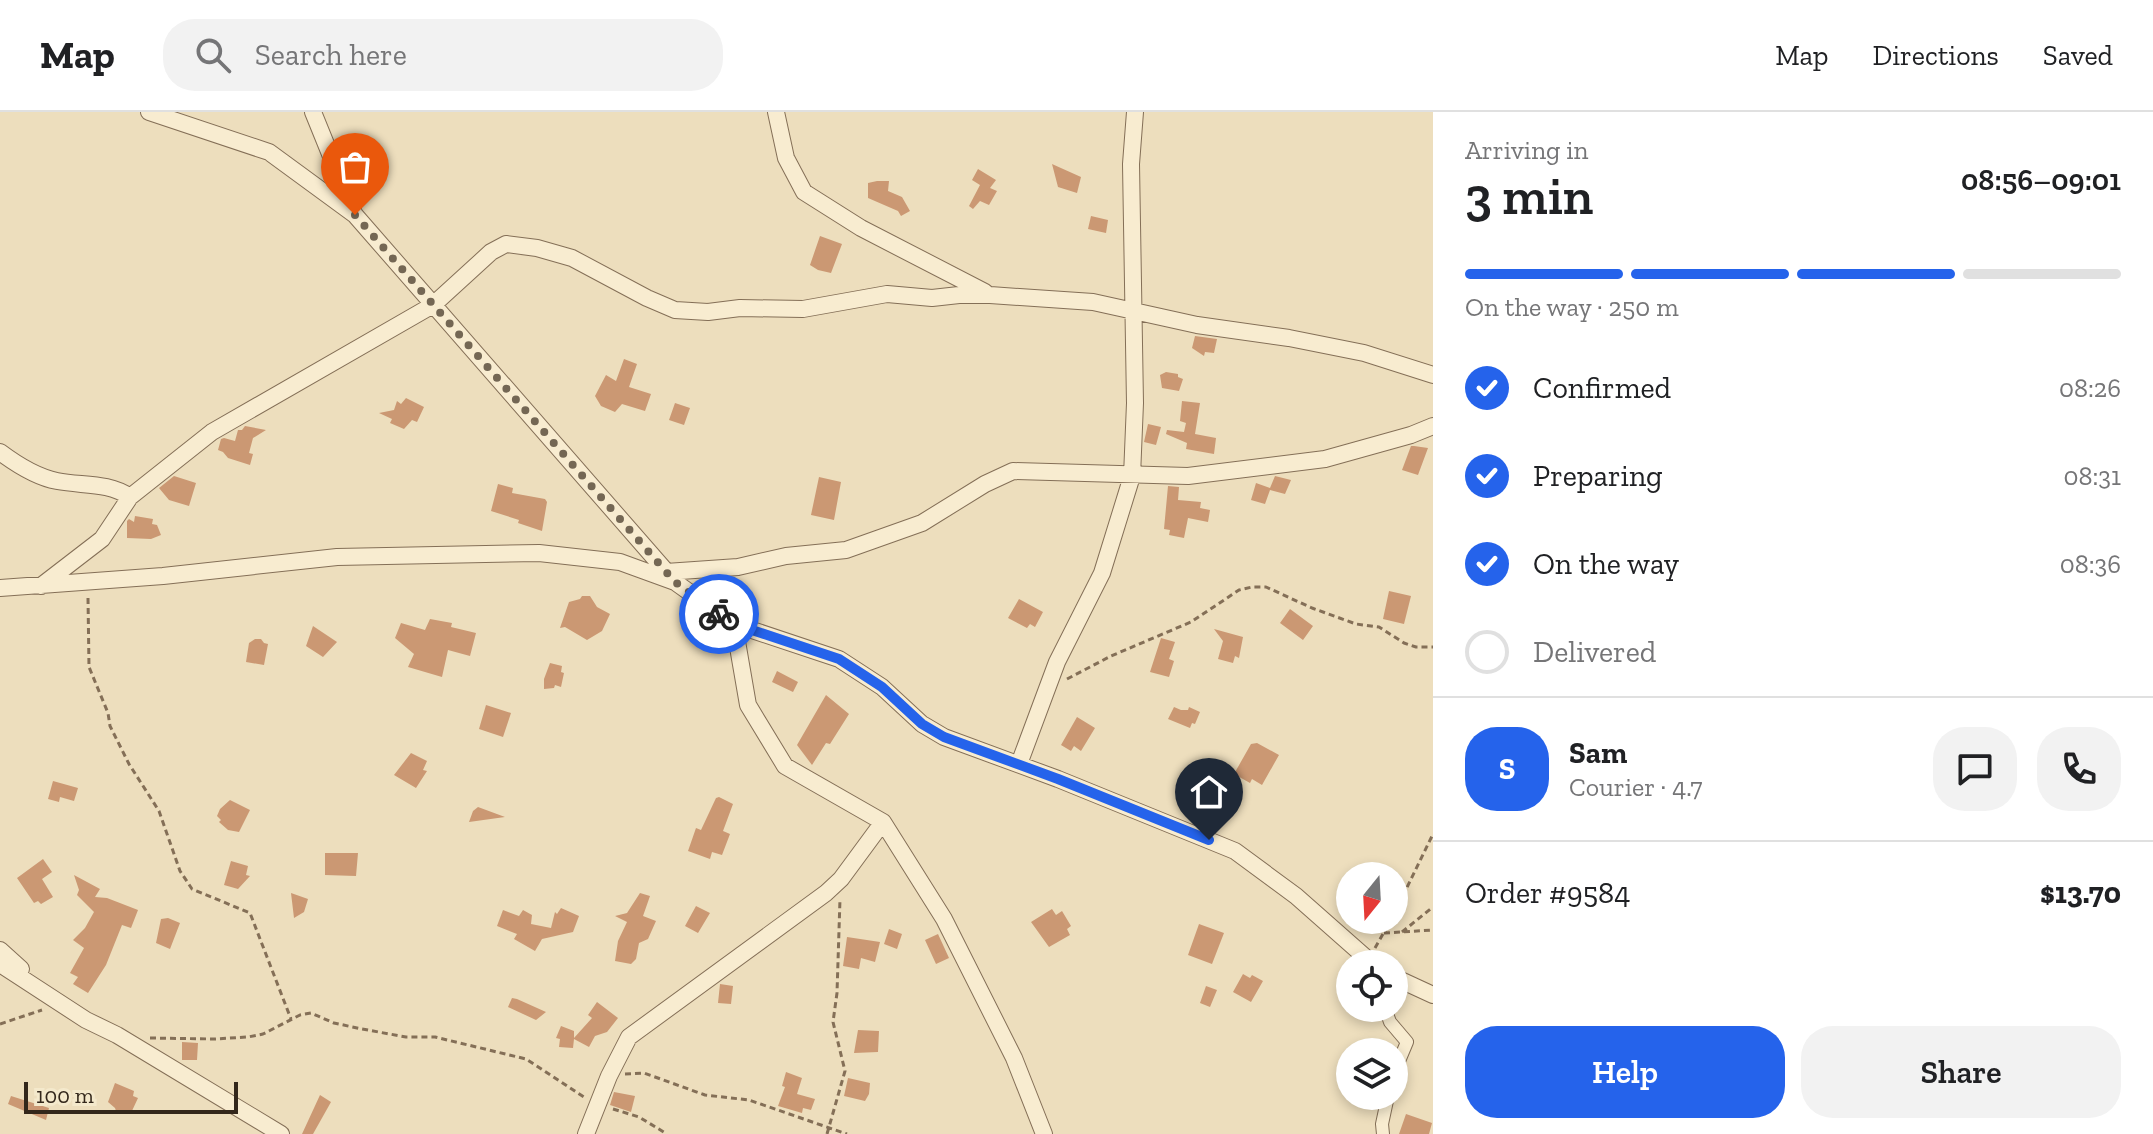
<!DOCTYPE html>
<html lang="en">
<head>
<meta charset="utf-8">
<style>
  :root { --surface:#fff; --page:#f2f2f2; --text:#202124; --muted:#757577; --line:#e0e0e0; --accent:#2563eb }
  body { margin:0; font-family:"Zilla Slab",serif; background:var(--page); color:var(--text); height:100vh; display:flex; flex-direction:column; font-size:30px; white-space:nowrap }
  * { box-sizing:border-box; margin:0 }
  p { font-size:26px; color:var(--muted) }
  .icon { flex:none; width:44px; height:44px; fill:none; stroke:currentColor; stroke-width:2; stroke-linecap:round; stroke-linejoin:round }
  .map { position:relative; flex:1; overflow:hidden }
  .drawer { display:flex; flex-direction:column; background:var(--surface); width:720px }
  .drawer>* { flex:none }
  .needle { width:52px; rotate:198deg }
  .controls { position:absolute; left:1336px; top:750px; display:grid; gap:16px }
  .controls a { display:grid; place-items:center; width:72px; height:72px; border-radius:50%; background:var(--surface); box-shadow:0 4px 12px #0003; font-size:40px }
  .scale { position:absolute; left:24px; bottom:20px; width:214px; box-sizing:border-box; padding-left:8px; border:4px solid #33271b; border-top:0; font-size:22px; line-height:28px; white-space:nowrap; color:#33271b; -webkit-text-stroke:6px #f4e9cc; paint-order:stroke }
  .pin { position:absolute; display:grid; place-items:center; width:68px; height:68px; color:#fff; margin:-82px -34px; border-radius:50% 50% 50% 0; rotate:-45deg; box-shadow:0 0 8px #0007 }
  .pin .icon { rotate:45deg }
  .courier { position:absolute; display:grid; place-items:center; width:80px; height:80px; margin:-40px; border:6px solid #2563eb; border-radius:50%; background:#fff; color:#222; box-shadow:0 2px 10px #0007 }
  .summary em { font-style:normal; font-weight:600 }
  .summary div { display:flex; flex-direction:column-reverse }
  .summary { display:flex; align-items:center; justify-content:space-between; height:136px; padding:0 32px }
  h1 { font-size:52px; font-weight:600; line-height:60px }
  .bar { display:grid; grid-template-columns:repeat(4,1fr); gap:12px 8px; align-content:center; height:96px; padding:0 32px }
  .bar i { height:10px; border-radius:6px; background:var(--line) }
  .bar .selected { background:var(--accent) }
  .bar p { grid-column:span 4 }
  .line { display:flex; align-items:center; gap:20px; padding:0 32px; border-top:2px solid var(--line) }
  .line div { flex:1 }
  .round { display:grid; place-items:center; flex:none; width:84px; height:84px; border-radius:32px; background:var(--page) }
  ol { padding:0 32px; list-style:none }
  li { display:flex; align-items:center; gap:24px; height:88px }
  li p { margin-inline-start:auto }
  li .icon { padding:8px; border-radius:50%; background:var(--accent); color:#fff; stroke-width:4 }
  li:last-child { color:var(--muted) }
  li i { width:44px; height:44px; border:4px solid var(--line); border-radius:50% }
  .cta { display:flex; gap:16px; margin-top:auto; padding:16px 32px }
  .cta a { flex:1; height:92px; border-radius:32px; background:var(--accent); color:#fff; font-size:32px; font-weight:600; line-height:92px; text-align:center }
  .cta a+a { background:var(--page); color:var(--text) }
  header { display:flex; align-items:center; gap:48px; box-sizing:border-box; height:112px; padding:0 40px; background:var(--surface); border-bottom:2px solid var(--line) }
  header strong { font-size:38px }
  nav { display:flex; gap:44px; margin-inline-start:auto; font-size:28px }
  .search { width:560px; height:72px; background:var(--page); display:flex; align-items:center; gap:20px; box-sizing:border-box; padding:0 28px; border-radius:32px; color:var(--muted); font-size:30px }
  main { display:flex; flex:1; min-height:0 }
  .map>svg:first-child { display:block }
  .building { fill:#cb9873 }
  .lines { fill:none; stroke-linecap:round; stroke-linejoin:round }
  .pedestrian-casing { stroke:#846f57; stroke-width:14 }
  .minor-casing { stroke:#846f57; stroke-width:18 }
  .path { stroke:#846f57; stroke-width:3; stroke-dasharray:6 4; stroke-linecap:butt }
  .pedestrian { stroke:#f8ecd0; stroke-width:12 }
  .minor { stroke:#f8ecd0; stroke-width:16 }
  .done { stroke:#746754; stroke-width:8; stroke-dasharray:0 14.4 }
  .route { stroke:#2563eb; stroke-width:10 }
</style>
</head>
<body>
<header>
<strong>Map</strong>
<div class="search"><svg class="icon" aria-label="search" viewBox="0 0 24 24"><circle cx="10" cy="10" r="6"/><path d="M15 15l6 6"/></svg>Search here</div>
<nav><a>Map</a><a>Directions</a><a>Saved</a></nav>
</header>
<main>
<div class="map">
<svg width="1433" height="1022" viewBox="0 0 1433 1022">
  <rect width="100%" height="100%" fill="#eddebd"/>
  <path class="building" d="M1052,52l29,13 -4,16 -19,-6z
    M978,57l18,11 -6,8 7,3 -8,14 -9,-4 -7,8 -4,-3 11,-21 -8,-5z
    M877,69h12l-1,10 14,6 8,14 -9,5 -3,-5 -30,-13v-15z
    M1091,104l17,4 -2,13 -18,-4z
    M820,124l22,8 -11,29 -13,-3 -8,-5z
    M1195,224l22,3 -3,14 -9,-1 -1,4 -12,-8z
    M624,247l13,5 -8,23 22,7 -6,17 -23,-7 -7,8 -14,-6 -6,-10 11,-21 10,6z
    M1166,260l12,2v3l5,2 -4,12 -17,-3 -2,-13z
    M406,286l18,9 -7,15 -5,-2 -8,9 -14,-6 2,-4 -13,-6 15,-3 3,-9 4,3z
    M1182,289l18,2 -5,31 21,4 -2,16 -28,-5 1,-6 -21,-9 1,-4 17,2 2,-9 -6,-2z
    M675,291l15,5 -6,17 -15,-5z
    M1148,312l13,3 -5,18 -12,-3z
    M245,314l21,4 -13,8 -4,15 4,1 -3,11 -22,-7 -5,-6 -5,-2 3,-11 3,-1 11,3 3,-11h4z
    M1414,334l14,2 -10,27 -16,-5 9,-24z
    M174,364l22,7 -7,23 -20,-6 -10,-12z
    M1275,364l16,4 -6,14 -15,-4 -5,14 -14,-4 5,-17 14,5z
    M819,365l22,5 -7,38 -23,-5z
    M498,372l15,4 -1,5 33,6 2,3 -5,29 -24,-8 1,-3 -28,-9z
    M1168,374l11,1 -1,13 23,2 -1,6 10,2 -2,12 -20,-4 -4,20 -15,-3 1,-5 -6,-1z
    M135,404l18,3 -1,5 5,1 4,10 -10,4 -24,-1v-17l2,-2 5,3z
    M1389,479l22,5 -7,28 -21,-5z
    M582,484h8l7,11 13,7 -8,17 -15,9 -22,-13 -5,1 9,-26 11,-3z
    M1019,487l24,13 -8,15 -5,-3 -3,4 -19,-10z
    M1290,497l23,17 -10,14 -23,-17z
    M430,507l22,4 -1,4 25,6 -6,23 -22,-6 -6,27 -34,-10 6,-13 -19,-16 6,-15 24,7z
    M313,514l24,16 -14,15 -17,-11z
    M1214,517l29,8 -4,21 -4,-2 -2,7 -15,-4 5,-18z
    M1161,526l14,4 -6,17 5,2 -5,16 -19,-5z
    M255,527h6l3,4 4,1 -4,21 -18,-3 3,-19z
    M550,551l12,3 -1,6 3,1 -3,14 -6,-2 -1,3 -10,1v-10z
    M777,559l21,11 -5,10 -21,-10z
    M826,583l23,19 -19,30 -4,-1 -14,22 -15,-20z
    M486,593l25,8 -8,24 -24,-8z
    M1174,595l7,3h7l1,-3 11,5 -5,12 -3,-1 -2,5 -22,-9z
    M1077,605l18,11 -14,23 -7,-5 -3,5 -10,-6z
    M1257,631l22,12 -17,30 -10,-6 -2,4 -16,-9 17,-30z
    M411,641l16,8 -4,9 4,1 -11,17 -22,-13z
    M53,669l25,7 -4,13 -14,-4 -1,5 -11,-3z
    M719,685l14,7 -10,27 7,3 -8,21 -10,-3 -2,7 -22,-8 8,-23 5,2 15,-32z
    M230,688l20,10 -11,22 -11,-2 -9,-8 2,-2 -4,-4 3,-7z
    M478,695l27,10 -36,5 4,-11z
    M1204,695l17,15 -5,9 -24,-10z
    M325,741h33l-2,23 -31,-1z
    M43,747l9,13 -10,7 11,18 -12,7 -3,-3 -4,2 -17,-25z
    M231,749l17,5 -2,9 4,1 -12,13 -14,-4z
    M74,763l26,14 -5,8 12,1 31,12 -7,18 -9,-3 -16,40 -18,28 -15,-9 5,-7 -8,-4 14,-25 -11,-8 12,-12 9,-16 -17,-17 2,-5z
    M291,781l17,6 -4,13 -10,6z
    M640,781l10,3 -7,20 13,5 -8,18 -9,4 -3,16 -5,5 -16,-3 3,-20 9,-19 -12,-6 12,-3z
    M696,794l14,7 -12,20 -13,-7z
    M561,796l18,8 -6,16 -31,7 -7,12 -21,-12 3,-5 -20,-8 6,-16 16,6 4,-6 9,5 -1,9 20,4 4,-16 2,2z
    M1052,797l4,6 6,-4 9,15 -4,3 3,6 -21,12 -18,-25z
    M168,806l12,5 -10,26 -14,-6 5,-24z
    M1199,812l25,9 -12,31 -24,-9z
    M889,817l13,5 -5,15 -13,-5z
    M938,822l11,24 -13,6 -11,-24z
    M847,825l33,5 -5,20 -14,-4 -2,11 -16,-3z
    M1243,862l7,4 2,-3 11,6 -12,21 -18,-10z
    M720,872l13,2 -2,18 -13,-1z
    M1206,874l11,4 -7,17 -10,-4z
    M512,886l5,1 29,13 -10,8 -28,-13z
    M597,890l21,16 -11,14 -12,4 -6,11 -15,-8 -1,9 -14,-1 1,-8 -4,-1 5,-12 13,5v7l18,-20 -4,-3z
    M858,918l21,1 -1,21 -24,1z
    M182,930l16,1 -1,17h-15z
    M786,960l16,6 -5,16 18,5 -4,11 -8,-2 -1,5 -24,-7 7,-19 -3,-1z
    M848,966l22,5 -1,11 -4,7 -21,-5z
    M115,971l19,8 -1,5 5,2 -7,15 -15,-2 -1,-3 -7,-6z
    M614,980l21,4 -4,16 -21,-7z
    M320,983l11,7 -18,32h-11z
    M11,984l38,12 -3,12 -38,-16z
    M1406,1002l26,9 -3,11h-30z"/>
  <g class="lines">
    <defs>
      <path id="pedestrian" d="M1385,896l5,14 17,20 -13,31
        M1383,1022l-1,-10 6,-28"/>
      <path id="minor" d="M149,0l120,40 86,63 316,362
        M313,0l41,101
        M776,0l10,46 18,34 57,36 124,64
        M0,340c16,12 36,25 57,29 26,5 51,1 73,16
        M666,460l72,-5 48,-11 60,-6 76,-27 63,-39 28,-13 175,5 137,-17 86,-24 22,-9
        M41,474l61,-47 28,-42 82,-65 221,-127 58,-53 15,-8 31,4 35,10 75,40 28,12 33,2 32,-4 63,1 84,-15 45,4 27,-3h31l103,7 104,23 92,13 75,15 69,22
        M0,476l163,-12 174,-19 202,-4 81,9 55,20 59,42 14,81 37,61 98,56 61,97 70,139 30,76
        M734,512l105,35 43,28 40,37 22,13 114,42 177,72 61,45 77,68
        M1019,652l38,-102 45,-89 30,-97 3,-73 -4,-239 4,-52
        M0,838l21,19
        M0,852l86,56 31,15 164,99
        M1394,865l39,18
        M586,1022l23,-58 20,-39 197,-144 15,-14 42,-57"/>
    </defs>
    <use href="#pedestrian" class="pedestrian-casing"/>
    <use href="#minor" class="minor-casing"/>
    <path class="path" d="M88,486l1,69 19,46 2,13 19,38 30,47 21,60 12,18 58,24 41,106
      M1067,567l44,-23 80,-34 48,-32 13,-3h14l46,21 44,16 23,3 25,16 12,4h17
      M1394,802l39,-80
      M1402,820l31,-25
      M1384,821l49,-3
      M1375,836l16,-28
      M0,912l42,-14
      M150,926l64,1 34,-2 15,-3 37,-19 11,-2 23,10 28,6 44,8h29l91,22 58,38
      M625,962l19,-1 61,22 44,5 98,34
      M613,997l26,8 28,17
      M827,1022l18,-63 -12,-49 4,-29 3,-94"/>
    <use href="#pedestrian" class="pedestrian"/>
    <use href="#minor" class="minor"/>
  </g>
  <g class="lines">
    <path class="done" d="M355,103l320,367 44,32"/>
    <path class="route" d="M719,502l15,10 105,35 43,28 40,37 22,13 114,42 151,61"/>
  </g>
</svg>
<div class="controls">
<a><svg class="needle" viewBox="-14 -14 28 28"><path d="M0-13l5 13h-10z" fill="#e53935"/><path d="M0 13l5-13h-10z" fill="#757577"/></svg></a>
<a><svg class="icon" aria-label="locate" viewBox="0 0 24 24"><circle cx="12" cy="12" r="6"/><path d="M12 2v4M12 18v4M2 12h4M18 12h4"/></svg></a>
<a><svg class="icon" aria-label="layers" viewBox="0 0 24 24"><path d="M12 4l9 5-9 5-9-5zM3 14l9 5 9-5"/></svg></a>
</div>
<div class="scale">100 m</div>
<div class="pin" style="left:355px;top:103px;background:#ea580c"><svg class="icon" aria-label="bag" viewBox="0 0 24 24"><path d="M5 8h14l-1 12H6zM9 8a3 3 0 0 1 6 0"/></svg></div>
<div class="pin" style="left:1209px;top:728px;background:#1f2937"><svg class="icon" aria-label="home" viewBox="0 0 24 24"><path d="M3 11l9-7 9 7M6 9v11h12V9"/></svg></div>
<div class="courier" style="left:719px;top:502px"><svg class="icon" aria-label="bike" viewBox="0 0 24 24"><circle cx="6" cy="16" r="4"/><circle cx="18" cy="16" r="4"/><path d="M6 16l4-8h5l3 8M10 8l3 8H6M13 5h3"/></svg></div>
</div>
<section class="drawer">
<div class="summary"><div><h1>3 min</h1><p>Arriving in</p></div><em>08:56–09:01</em></div>
<div class="bar"><i class="selected"></i><i class="selected"></i><i class="selected"></i><i></i><p>On the way · 250 m</p></div>
<ol>
<li><svg class="icon" aria-label="check" viewBox="0 0 24 24"><path d="M5 12l5 5 9-10"/></svg>Confirmed<p>08:26</p></li>
<li><svg class="icon" aria-label="check" viewBox="0 0 24 24"><path d="M5 12l5 5 9-10"/></svg>Preparing<p>08:31</p></li>
<li><svg class="icon" aria-label="check" viewBox="0 0 24 24"><path d="M5 12l5 5 9-10"/></svg>On the way<p>08:36</p></li>
<li><i></i>Delivered</li>
</ol>
<div class="line" style="height:144px"><b class="round" style="background:var(--accent);color:#fff">S</b><div><b>Sam</b><p>Courier · 4.7</p></div><a class="round"><svg class="icon" aria-label="chat" viewBox="0 0 24 24"><path d="M4 5h16v11H9l-5 4z"/></svg></a><a class="round"><svg class="icon" aria-label="phone" viewBox="0 0 24 24"><path d="M5 4h4l2 5-3 2q2 4 5 5l2-3 5 2v4C11 20 4 13 5 4z"/></svg></a></div>
<div class="line" style="height:104px"><div>Order #9584</div><b>$13.70</b></div>
<div class="cta"><a>Help</a><a>Share</a></div>
</section>
</main>
</body>
</html>
